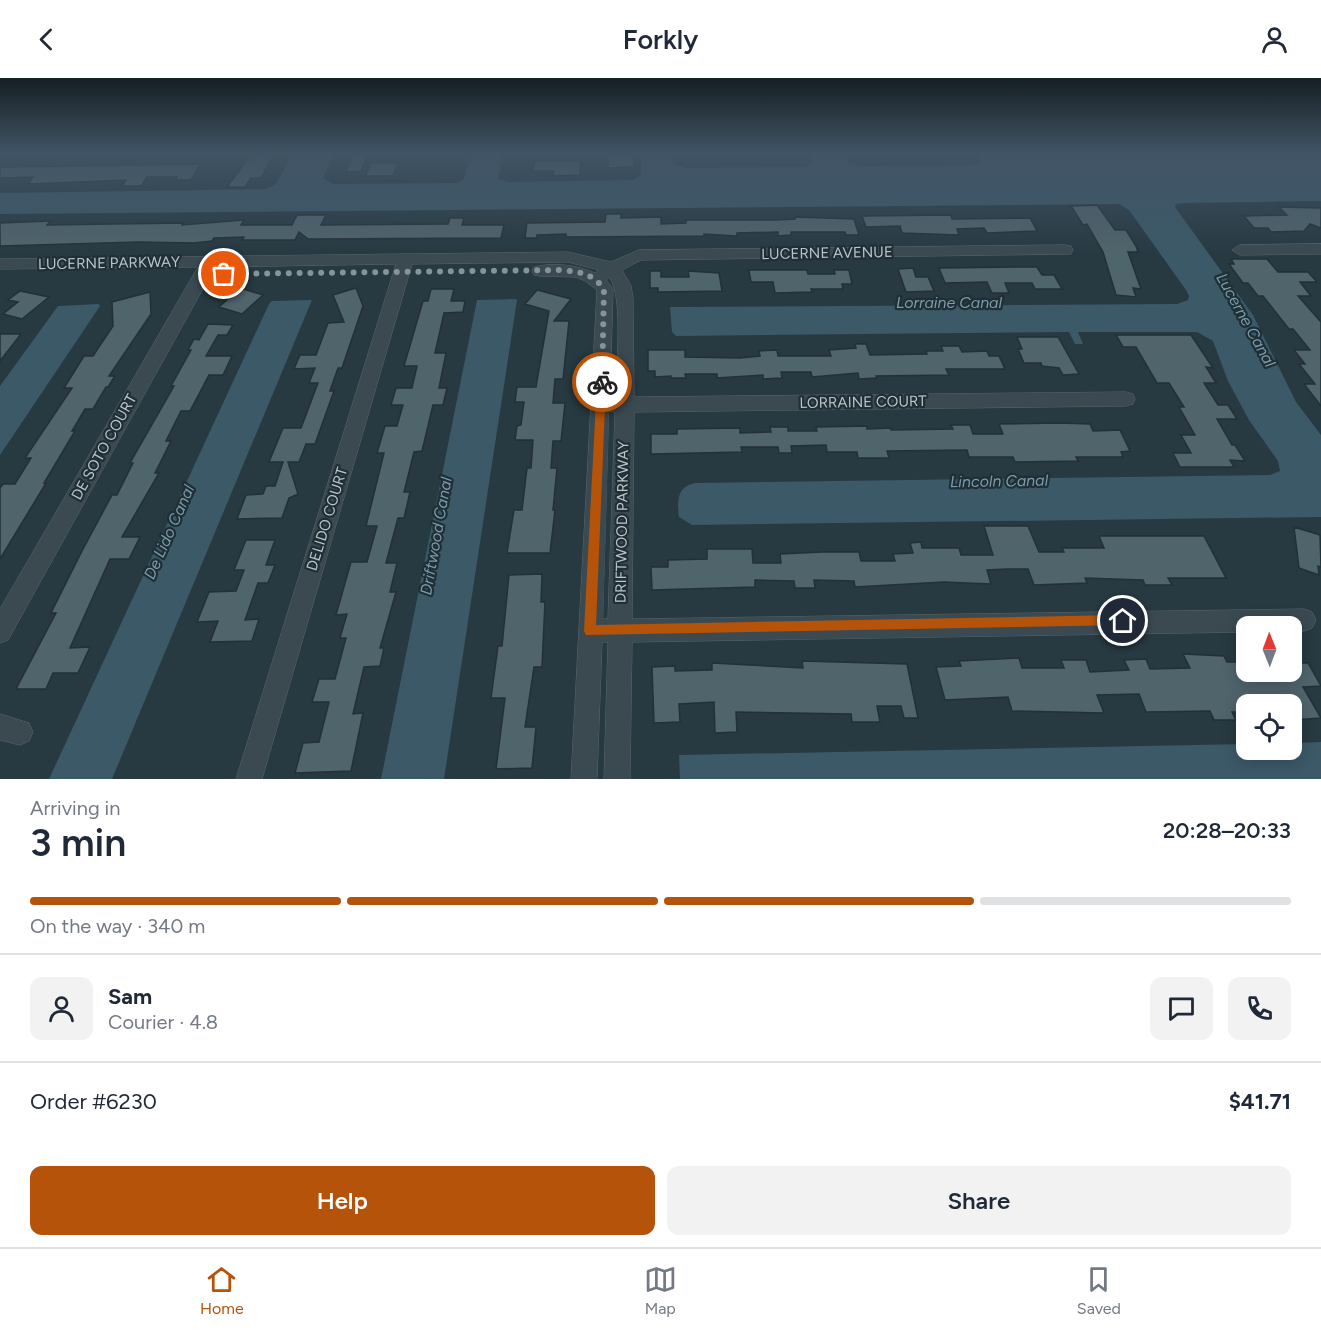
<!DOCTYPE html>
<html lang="en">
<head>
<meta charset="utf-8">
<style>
  :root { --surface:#fff; --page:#f2f2f3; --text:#1f2937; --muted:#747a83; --line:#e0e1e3; --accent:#b45309 }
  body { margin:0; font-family:Figtree,sans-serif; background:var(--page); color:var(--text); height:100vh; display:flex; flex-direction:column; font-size:22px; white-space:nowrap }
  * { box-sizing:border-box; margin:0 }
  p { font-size:20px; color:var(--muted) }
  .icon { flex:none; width:33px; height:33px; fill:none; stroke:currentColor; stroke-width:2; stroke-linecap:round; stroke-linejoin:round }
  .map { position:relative; height:701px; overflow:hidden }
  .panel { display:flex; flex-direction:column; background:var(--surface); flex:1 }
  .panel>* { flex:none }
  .needle { width:39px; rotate:359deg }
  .fabs { position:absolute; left:1236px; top:538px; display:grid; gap:12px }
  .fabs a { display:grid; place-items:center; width:66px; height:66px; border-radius:12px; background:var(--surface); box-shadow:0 3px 15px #0003; font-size:30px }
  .pin { position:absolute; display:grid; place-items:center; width:51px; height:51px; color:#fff; margin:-26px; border:3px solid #fff; border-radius:50%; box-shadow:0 2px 6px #0007 }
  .courier { position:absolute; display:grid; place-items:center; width:60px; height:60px; margin:-30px; border:4px solid #b45309; border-radius:50%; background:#fff; color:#222; box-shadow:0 2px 8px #0007 }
  .summary em { font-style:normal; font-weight:600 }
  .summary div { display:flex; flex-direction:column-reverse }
  .summary { display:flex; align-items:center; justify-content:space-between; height:102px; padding:0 30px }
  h1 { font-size:39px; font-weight:600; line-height:45px }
  .bar { display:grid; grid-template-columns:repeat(4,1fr); gap:9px 6px; align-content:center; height:72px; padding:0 30px }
  .bar i { height:8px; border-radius:4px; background:var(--line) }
  .bar .selected { background:var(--accent) }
  .bar p { grid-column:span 4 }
  .line { display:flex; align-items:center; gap:15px; padding:0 30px; border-top:2px solid var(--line) }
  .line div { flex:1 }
  .round { display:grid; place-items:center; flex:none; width:63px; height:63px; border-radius:12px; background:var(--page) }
  .button { display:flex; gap:12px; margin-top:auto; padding:12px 30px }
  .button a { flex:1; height:69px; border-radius:12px; background:var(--accent); color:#fff; font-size:24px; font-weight:600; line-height:69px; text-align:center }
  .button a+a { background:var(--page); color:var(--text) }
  header { display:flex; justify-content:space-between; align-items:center; height:78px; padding:0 30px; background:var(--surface); font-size:27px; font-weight:600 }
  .menu { display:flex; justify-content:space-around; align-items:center; height:84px; border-top:2px solid var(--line); background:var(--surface); font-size:16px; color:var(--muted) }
  .menu a { display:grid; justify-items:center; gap:3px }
  .menu .selected { color:var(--accent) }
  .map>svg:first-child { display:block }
  .water { fill:#3c5968 }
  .building { fill:#50646c; stroke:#223138; stroke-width:1.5 }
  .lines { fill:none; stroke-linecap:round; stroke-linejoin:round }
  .minor-casing { stroke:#59686e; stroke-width:1 }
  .minor { fill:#3b4a51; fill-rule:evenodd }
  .route { fill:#b45309 }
  .done { stroke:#85949b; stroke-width:6; stroke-dasharray:0 10.8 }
  .labels { text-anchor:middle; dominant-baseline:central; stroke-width:4.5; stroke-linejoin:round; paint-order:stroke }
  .street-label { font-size:15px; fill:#b8c5cb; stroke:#202f36 }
  .water-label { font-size:16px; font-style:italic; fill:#7a9dad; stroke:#202f36 }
</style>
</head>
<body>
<header><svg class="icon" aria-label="back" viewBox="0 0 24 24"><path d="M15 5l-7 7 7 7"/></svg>Forkly<svg class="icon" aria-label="person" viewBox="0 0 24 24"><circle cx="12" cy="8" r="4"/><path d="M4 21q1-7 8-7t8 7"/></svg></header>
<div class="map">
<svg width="1321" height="701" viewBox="0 0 1321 701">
  <rect width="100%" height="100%" fill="#273941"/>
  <path class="water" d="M292,76h41l-10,24 10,6 125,-1 6,-4 7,-25h31l-4,25 11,3 125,-2 7,-6v-20h31l2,10 11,4 121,-1 6,-4 -1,-9h33l3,8 13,4 114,-1 7,-3 -3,-8h343v47l-137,2 -8,1 -1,3 78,108 43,87 25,33v82l-629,8 -13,-8c-2,-16 -2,-31 17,-34l574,-8 10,-4 -2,-10 -29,-41 -21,-39 -15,-40 -16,-9h-119l5,12h-8l-6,-12 -393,4 -4,-4 -2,-25 507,-3 11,-4 1,-4 -3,-6 -57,-80 -10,-6 -1119,10v-21l266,-4 10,-5z
    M515,221l2,1 -73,479h-63l96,-479z
    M312,222l-200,479h-63l220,-475 3,-3z
    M99,226l1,2 -100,149v-69l58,-80z
    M1321,664v37h-641l-1,-24 567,-11v6h46v-7z"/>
  <path class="building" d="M256,76h18l-13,24h-10l-6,9h-18l21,-28 5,-1z
    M353,77h14l-6,16 -15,1z
    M608,77h25l1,12 -26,1z
    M534,83h46v14l-27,1 1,-5h-21z
    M371,85h27l-5,13h-28z
    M200,86l-9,16h-16l2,-3h-30l-6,9h-19l4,-6 -98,4 5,-7 -33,1v-11z
    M1097,127l18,25h11l10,16 2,6h-10l13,37 -8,-1 3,9 -20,-2 -13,-43 -16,-28 -4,1 -12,-19z
    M1279,129l42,1v20l-11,-4 -6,7 -33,1 -3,-4h-14l-10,-12 43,-1z
    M606,136h15v4l40,-1v7l25,-1v-3h90l19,-1v-2l59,2 5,16h-13l-1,-3h-54v3l-13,1v-4l-41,1v3l-33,-2v2l-138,1v-3l-29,1v3h-12l2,-15 78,-1z
    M297,137h29l-5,10 127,-1 2,-6h14l-2,7h42l-3,13 -193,1 -9,-7 -4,8h-53l2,-3 -30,1 -2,3 -18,2 -55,-1 -139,4v-23l51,-2 -4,4 136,-2 -1,2 62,-5 -3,5h51z
    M951,137l1,4 78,-1 7,13 -50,2 -3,-5 -27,1 2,6 -57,-2 -2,-7 -34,1 -4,-11z
    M1231,181h36l11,13h30l9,10h-17l11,14h-13l23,26v84l-17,-22h11l-16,-20h6l-11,-14h16l-17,-21h-4l-26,-33h-5l-10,-13h-5l-14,-19h5z
    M1023,189h14l5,8h12l8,14h-27l-3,-6h-27l4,10h-17l-5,-11 -42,1 -6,-15z
    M913,190l3,9h12l6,14 -28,1 -8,-23z
    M749,192h58l1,4h27l-1,-4h15l3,14h-10l1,5h-32l1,3 -37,1 -2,-11h-22z
    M650,193h11v6h28l-1,-6 31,2 3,18 -64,1v-4h-8z
    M240,210l23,7 -21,19 -23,-7z
    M356,210l7,18 -21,62h-4l-8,23h4l-19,53h-9l-7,18h-11l10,32 -9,4 -7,20 -45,1 9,-24 17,-1 3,-8h9l8,-24h-14l14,-34h18l17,-45h-9l6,-15 -21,1 6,-14h16l12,-32 16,-1 -11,-27z
    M431,211h23l-3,12h14l-2,11 -19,1 -9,40h11l-7,35h8l-4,17h-10l-11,46 -8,1 -10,40h6l-6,26h-6l-12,45h11l-7,29h6l-16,56h4l-4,18 -16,1 -11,47 10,-1 -12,58 -56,2 8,-30 16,-1 10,-40h-17l7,-23h16l11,-41h-6l7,-24 -11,1 15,-53h16l10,-36h-11l18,-73h-7l8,-27h12l6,-21h-12l5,-17h16l5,-22h-13l19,-65h5z
    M537,212l34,9 -17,22h15l-6,58h-8l-2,24h12l-4,38h-8l-2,27h6l-4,42h2l-5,43h-43l7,-43h8l5,-42h4l2,-28h-18l2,-14 4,-1 3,-23h-9l2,-15h19l13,-76 -24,-7z
    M20,213l29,6 -27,22 -19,-5 15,-12 -10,-2z
    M150,214l1,22 -42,62h6l-7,11h-2l-13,22h-8l-13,22h3l-31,52h2l-46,76v-71l3,-4h12l16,-26h-6l47,-70h-8l20,-32h9l20,-30 -1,-24z
    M208,246l25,1 -6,10h-9l-12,21h26l-9,19h-14l-19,36h-9l-15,30h5l-16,32h4l-37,64h18l-11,22h-19l-40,89 20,-1 -12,26h-25l-7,16h-30l40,-76h-5l31,-62 30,-56h5l16,-32h-3l44,-77h-3l20,-36h-3l6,-11 5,1z
    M0,256h21l-21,27z
    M1116,257h75l22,33 -7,-1 10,16h-12l14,22h10l9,14h-20l15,26h3l10,16 -15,-1 4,7h-54l-7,-14h18l-10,-18h14l-16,-28h5l-15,-24h-12l-21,-36h-13z
    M1017,259h41l21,37 -16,1 -4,-7 -17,-2 -1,-3h-17l-6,-14h4z
    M855,266h11l4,11 57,-1 -1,-3h17l-2,-5h18l3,6 25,-1 2,5h10l6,13h-59l3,6 -73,1 1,2 -18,1 -1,-6 -46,4 -1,-5h-30l1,6 -19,1v-4l-46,3v-4h-32l1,4h-15v-2l-16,1v-6h-7v-21h37v7l55,1 20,-2 -1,-5 18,-1 1,6h53l-2,-6 27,-2z
    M1060,345l30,1 3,7 27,-1 10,21 -9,1 2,5h-47l2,4 -63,1 -2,-5h-44l-2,-7 -80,1 2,7h-31l-1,-6h-30l-1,-7 -35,1 1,7h-13l-1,-6h-37l1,5 -91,2v-20h26v-5l63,-1v5l31,-1 -1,-5h18v4h29l-1,-4 51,-1v3l24,-1v2l62,-1 -2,-4h19l3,9h30l-4,-10z
    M984,448h44l11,26h25l-2,-4h42l-5,-12h105l22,42h-58l4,7h-27l-2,-5 -58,-2 2,5 -53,2 -6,-16h-21l-20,1 4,14 -47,-2 -89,5 -1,-6 -40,-1 1,8h-20l-1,-7 -39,-1v7l-103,3 -1,-23h17v-7l39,-1v-10h45l1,14h28l-1,-9 42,-2h37l2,9h34l-2,-7 20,-1 -3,-10 11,-1 1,6h37l2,7h32z
    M1294,449l26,8 1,32 -3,-1 1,9 -20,-7z
    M246,462h29l-9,25h9l-7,18h-10l-13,37 14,-1 -7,22 -42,1 8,-21 -21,1 12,-30 27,-1 8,-21h-10z
    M542,496l-1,28h4l-3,65h-8l-9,60h11l-4,41 -36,1 9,-71h-14l7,-52h4l7,-71z
    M1183,576l41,2 3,6h12l6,12 47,-2v-9h16l13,23 -18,1 18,31 -29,2v-15h-46v7h-14l4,8h-22l-4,-9 -64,1 -7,-18 -42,1 7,18 -92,-2 -4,-14 -63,3 -9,-33 25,-1 -2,-5 60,-3 3,10h42l-3,-8h25l4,12 39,-2 -5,-10 22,-1 4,10 40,-1z
    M802,583l105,3 11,54h-14l-3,-12h-24l3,16h-28l-1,-8 -115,-2 1,20 -22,1 -1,-31 -35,2 1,18 -26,1 -2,-56 23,-1v5l37,-1v-7l91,5z"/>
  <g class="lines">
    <defs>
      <path id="minor" d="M1321,166v10l-81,1 -8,-5 8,-5z
        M1065,167l6,1 2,4 -2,4 -430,6 -19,10 9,16 2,12 1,99 492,-5 7,2 2,5 -2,5 -7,2 -492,6 -2,207 672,-10 8,3 4,8 -4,8 -8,3h-12v-4h-46v5l-614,10 -2,137h-26l4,-137h-6l-5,137h-26l26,-489 -12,-9 -9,-4 -36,-1 -6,-1 -2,-4 2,-4c19,-5 43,-2 61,6l4,-3 -31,-8 -156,2 -150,515h-26l160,-515 -181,3 -207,373 -8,3v-34l198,-342 -198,2v-10l568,-7 43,10 28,-12zM610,200c14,22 6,91 5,120h-5l3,-109 -7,-9zM609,333l6,1 -7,207h-5z
        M0,636l29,9 4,9 -4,9 -9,4 -20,-5z"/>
    </defs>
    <use href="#minor" class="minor-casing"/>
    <use href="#minor" class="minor"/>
  </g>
  <linearGradient id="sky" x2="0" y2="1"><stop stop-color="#151f24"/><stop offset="0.43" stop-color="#415465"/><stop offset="1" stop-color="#415465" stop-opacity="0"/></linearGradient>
  <rect width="1321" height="175" fill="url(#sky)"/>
  <path class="route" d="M602,300l4,4 -10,243 527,-10 6,6 -2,4 -541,10 -2,-4 13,-249z"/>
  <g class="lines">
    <path class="done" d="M224,196l337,-4c19,2 31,3 43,19l-2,93"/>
  </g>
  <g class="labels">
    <g class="street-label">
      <text transform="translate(827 175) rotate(-1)">LUCERNE AVENUE</text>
      <text transform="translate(109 185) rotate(-1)">LUCERNE PARKWAY</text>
      <text transform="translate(863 324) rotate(-1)">LORRAINE COURT</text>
      <text transform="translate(104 369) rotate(-61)">DE SOTO COURT</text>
      <text transform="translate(327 441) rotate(-73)">DELIDO COURT</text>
      <text transform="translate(622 444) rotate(-89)">DRIFTWOOD PARKWAY</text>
    </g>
    <g class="water-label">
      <text x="949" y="224">Lorraine Canal</text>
      <text transform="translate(1246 242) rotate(61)">Lucerne Canal</text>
      <text transform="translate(999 403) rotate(-1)">Lincoln Canal</text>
      <text transform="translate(169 454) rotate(-66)">De Lido Canal</text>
      <text transform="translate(436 458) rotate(-80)">Driftwood Canal</text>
    </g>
  </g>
</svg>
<div class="fabs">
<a><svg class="needle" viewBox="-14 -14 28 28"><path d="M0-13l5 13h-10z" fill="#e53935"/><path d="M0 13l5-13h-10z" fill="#747a83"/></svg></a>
<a><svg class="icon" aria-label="locate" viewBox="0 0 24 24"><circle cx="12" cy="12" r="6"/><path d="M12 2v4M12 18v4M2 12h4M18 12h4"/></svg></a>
</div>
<div class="pin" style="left:224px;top:196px;background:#ea580c"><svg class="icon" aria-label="bag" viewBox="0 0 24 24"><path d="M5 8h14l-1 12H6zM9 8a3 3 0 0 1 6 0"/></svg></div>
<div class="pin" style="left:1123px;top:543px;background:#1f2937"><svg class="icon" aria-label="home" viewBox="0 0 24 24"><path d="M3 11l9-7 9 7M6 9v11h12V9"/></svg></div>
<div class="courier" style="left:602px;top:304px"><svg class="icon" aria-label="bike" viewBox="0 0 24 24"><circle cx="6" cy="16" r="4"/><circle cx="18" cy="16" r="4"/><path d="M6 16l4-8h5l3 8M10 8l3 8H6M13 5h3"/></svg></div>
</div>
<section class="panel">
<div class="summary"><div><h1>3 min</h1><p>Arriving in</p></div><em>20:28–20:33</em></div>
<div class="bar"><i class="selected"></i><i class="selected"></i><i class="selected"></i><i></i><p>On the way · 340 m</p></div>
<div class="line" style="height:108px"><a class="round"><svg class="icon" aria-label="person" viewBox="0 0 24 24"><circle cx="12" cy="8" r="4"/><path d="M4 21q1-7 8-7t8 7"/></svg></a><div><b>Sam</b><p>Courier · 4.8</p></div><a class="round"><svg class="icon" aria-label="chat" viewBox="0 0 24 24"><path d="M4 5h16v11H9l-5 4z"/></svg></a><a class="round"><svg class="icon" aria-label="phone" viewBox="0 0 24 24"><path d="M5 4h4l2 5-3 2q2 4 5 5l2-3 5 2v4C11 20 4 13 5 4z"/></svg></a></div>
<div class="line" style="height:78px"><div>Order #6230</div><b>$41.71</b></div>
<div class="button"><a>Help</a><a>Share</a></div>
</section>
<nav class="menu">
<a class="selected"><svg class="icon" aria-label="home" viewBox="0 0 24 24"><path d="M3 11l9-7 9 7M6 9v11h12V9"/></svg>Home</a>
<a><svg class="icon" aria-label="map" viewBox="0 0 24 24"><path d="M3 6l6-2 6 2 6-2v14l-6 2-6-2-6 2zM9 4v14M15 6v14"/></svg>Map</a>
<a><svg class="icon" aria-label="saved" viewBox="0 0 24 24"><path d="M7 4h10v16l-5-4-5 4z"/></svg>Saved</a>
</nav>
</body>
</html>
